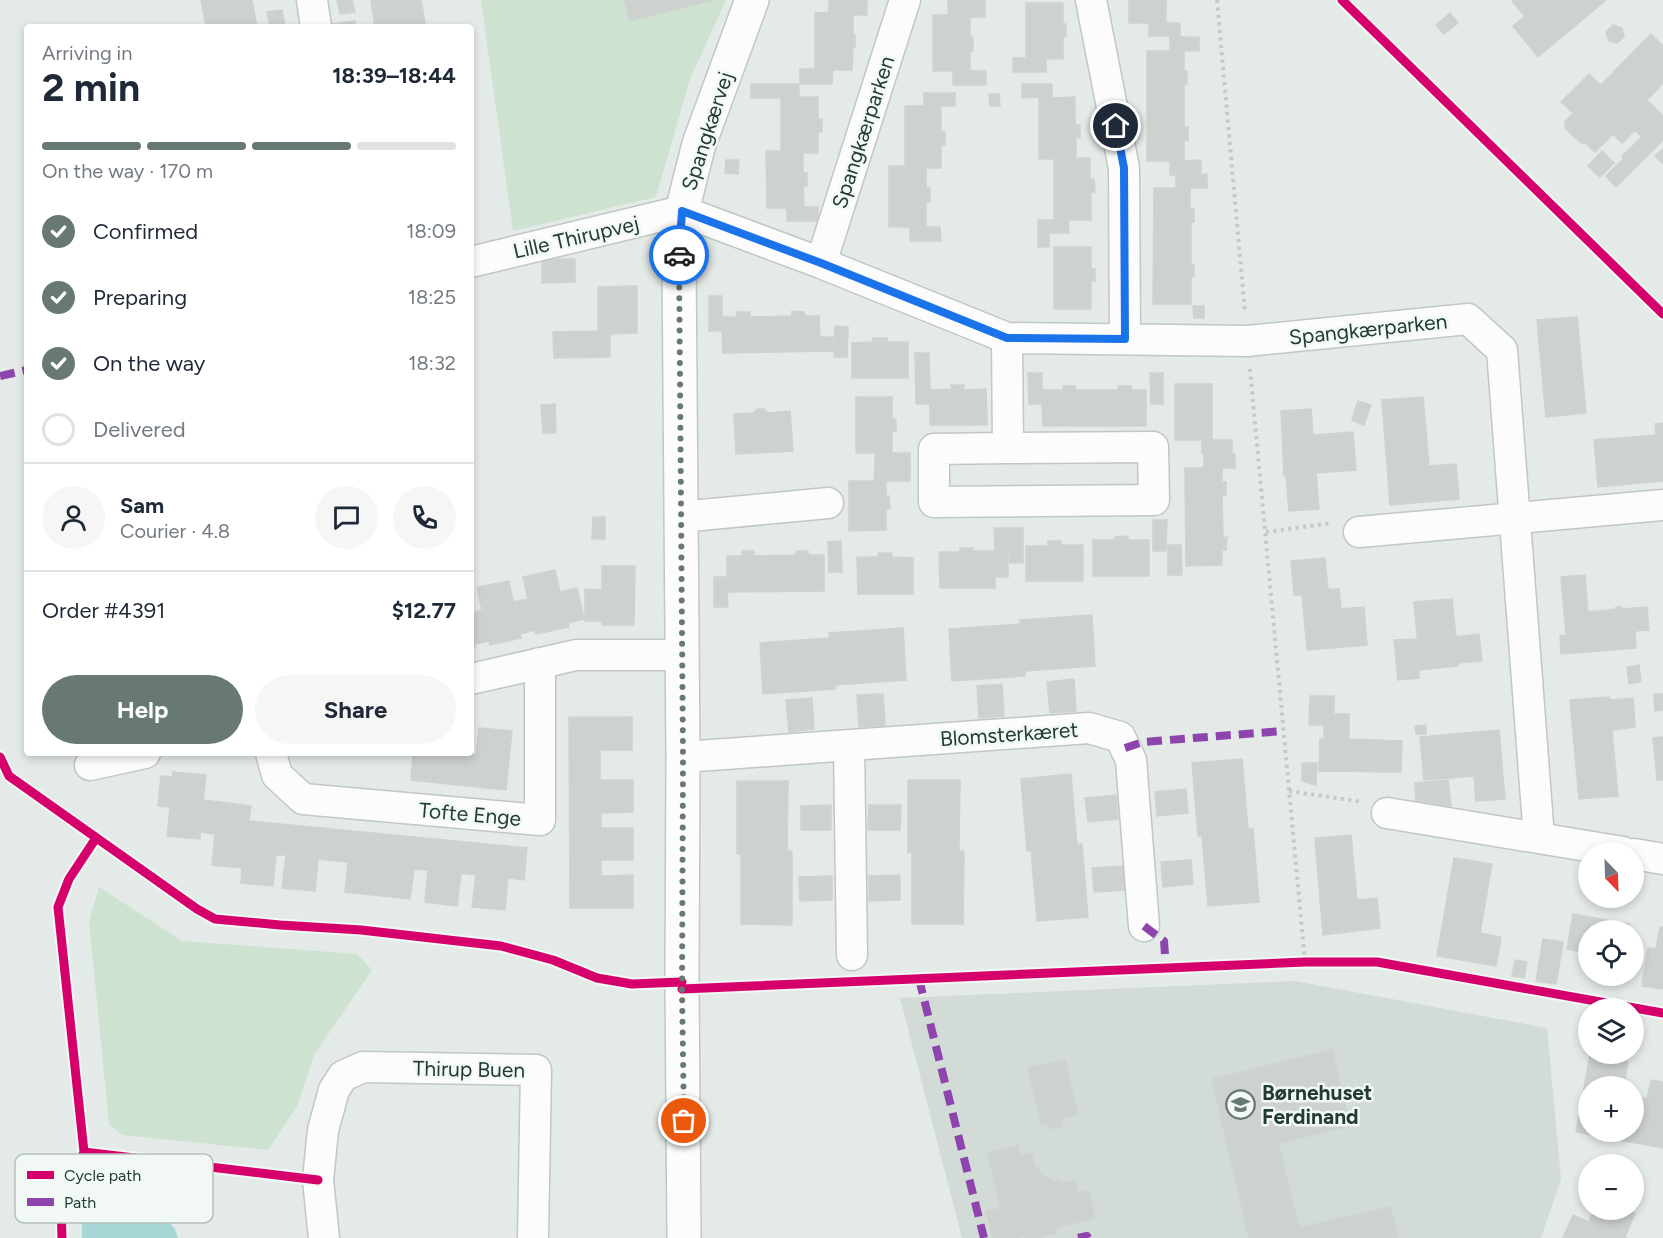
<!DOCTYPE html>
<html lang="en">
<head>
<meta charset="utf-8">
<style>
  :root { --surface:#fff; --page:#f6f6f7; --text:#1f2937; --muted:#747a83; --line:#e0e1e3; --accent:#677971 }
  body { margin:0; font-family:Figtree,sans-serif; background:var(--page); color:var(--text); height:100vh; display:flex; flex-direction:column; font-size:22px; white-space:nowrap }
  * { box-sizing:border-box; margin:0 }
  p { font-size:20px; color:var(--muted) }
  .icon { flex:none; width:33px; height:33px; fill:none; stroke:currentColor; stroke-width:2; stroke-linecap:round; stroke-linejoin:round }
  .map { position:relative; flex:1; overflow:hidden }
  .details { position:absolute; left:24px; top:24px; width:450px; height:732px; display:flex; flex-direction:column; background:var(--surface); border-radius:6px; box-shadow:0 3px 9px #0003 }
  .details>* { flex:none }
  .needle { width:39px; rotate:157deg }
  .controls { position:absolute; left:1578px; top:842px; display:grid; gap:12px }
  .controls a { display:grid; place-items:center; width:66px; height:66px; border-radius:50%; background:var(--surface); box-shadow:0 3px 9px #0003; font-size:30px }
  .pin { position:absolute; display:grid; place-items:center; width:51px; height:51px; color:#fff; margin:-26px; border:3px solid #fff; border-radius:50%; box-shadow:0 2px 6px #0007 }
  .courier { position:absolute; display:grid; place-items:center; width:60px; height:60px; margin:-30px; border:4px solid #1a73e8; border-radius:50%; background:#fff; color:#222; box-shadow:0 2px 8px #0007 }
  .overview em { font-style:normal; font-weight:700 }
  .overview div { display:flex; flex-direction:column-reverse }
  .overview { display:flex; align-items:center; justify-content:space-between; height:102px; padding:0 18px }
  h1 { font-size:39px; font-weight:700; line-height:45px }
  .bar { display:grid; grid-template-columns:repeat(4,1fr); gap:9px 6px; align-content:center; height:72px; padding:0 18px }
  .bar i { height:8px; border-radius:4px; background:var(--line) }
  .bar .selected { background:var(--accent) }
  .bar p { grid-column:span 4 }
  .line { display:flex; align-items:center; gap:15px; padding:0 18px; border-top:2px solid var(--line) }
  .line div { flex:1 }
  .round { display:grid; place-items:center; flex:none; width:63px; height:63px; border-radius:32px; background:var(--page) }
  ol { padding:0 18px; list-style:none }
  li { display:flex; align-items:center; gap:18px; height:66px }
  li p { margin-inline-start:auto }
  li .icon { padding:6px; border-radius:50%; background:var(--accent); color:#fff; stroke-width:4 }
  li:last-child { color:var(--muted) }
  li i { width:33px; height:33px; border:3px solid var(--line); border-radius:50% }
  .action { display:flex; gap:12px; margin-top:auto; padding:12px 18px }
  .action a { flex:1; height:69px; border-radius:36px; background:var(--accent); color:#fff; font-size:24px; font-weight:700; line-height:69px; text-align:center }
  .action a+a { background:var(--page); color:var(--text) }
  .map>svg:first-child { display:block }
  .built { fill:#d2dbd6 }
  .green { fill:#cee2d2 }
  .water { fill:#a6d6d6 }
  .building { fill:#cdd2cf; stroke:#cdd3d0; stroke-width:1.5 }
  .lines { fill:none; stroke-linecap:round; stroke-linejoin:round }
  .minor-casing { stroke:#c1c7c4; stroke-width:33 }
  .tertiary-casing { stroke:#c1c7c4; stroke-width:36 }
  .path { stroke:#c1cac5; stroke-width:4; stroke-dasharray:3 4.5; stroke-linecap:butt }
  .minor { stroke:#fbfcfb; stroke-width:30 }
  .tertiary { stroke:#fbfcfb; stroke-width:33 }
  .quiet { stroke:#8e44ad; stroke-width:8; stroke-dasharray:15 8; stroke-linecap:butt }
  .cycleway-casing { stroke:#f2f8f4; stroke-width:13 }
  .cycleway { stroke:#d6006c; stroke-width:9 }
  .done { stroke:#677971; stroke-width:6; stroke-dasharray:0 10.8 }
  .route { stroke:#1a73e8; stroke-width:8 }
  .labels { text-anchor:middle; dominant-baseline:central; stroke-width:5; stroke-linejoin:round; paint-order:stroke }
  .street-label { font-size:21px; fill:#233c32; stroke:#f2f8f4 }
  .poi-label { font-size:21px; font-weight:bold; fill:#233c32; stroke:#f2f8f4; text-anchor:start }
  .key { fill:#f2f8f4; stroke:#b4c0ba; stroke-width:1.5 }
  .key-label { font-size:16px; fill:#233c32 }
</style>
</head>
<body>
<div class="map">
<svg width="1663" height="1238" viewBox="0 0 1663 1238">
  <rect width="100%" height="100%" fill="#e4eae7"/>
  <path class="built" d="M1295,981l252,47 14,151 -20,59h-579l-62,-240z"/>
  <path class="green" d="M481,0h245l-36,79 -34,118 -143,34z
    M99,887l83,54 175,13 15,16 -58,85 -17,51 -29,44 -146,-15 -13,-11 -20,-202z"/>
  <path class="water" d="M124,1195l28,8 23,26 3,9h-96v-30z"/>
  <path class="building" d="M201,0h51l5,27h-51z
    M337,0h15l3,12 -15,2z
    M371,0h50l4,23 -25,4h-25z
    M624,0h89l-83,21z
    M829,0h38v15h-14v20h2v12l-2,1 -1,22h-19l-1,14h-32v-15h15v-56l14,-1z
    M948,0h37v17h-15v21l3,-1v14h-3v20h16v14h-33v-14h-20v-56h15z
    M1129,0h37v23h14v13h-31v-13h-20z
    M1513,0h93l-68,57 -25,-31 12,-10 -13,-15z
    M1026,3h37v21h3v13h-3v22h-17v13h-33v-14h13z
    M282,10l3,16 -15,1 -3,-15z
    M1450,13l8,10 -14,11 -8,-9z
    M355,21v6h-23v-3z
    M1613,25l9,3 2,9 -7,6 -8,-2 -3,-9z
    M1651,34l12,12v37l-16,17 16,16v24l-47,47 -10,-11 18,-18 -2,-2 20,-19 -7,-7 -13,13 -9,-9 -18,18 -9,-9h-5l-16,-15v-6l8,-9 -12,-11 28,-28 12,11z
    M1170,37h29v14h-15v20h3v13h-3v43h4v14l-4,-1v21l17,-1v15l6,-1v14h-17v21h4v13h-3v43h3v12h-3v27h-38l1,-116h22v-13h-6v-14h-23v-110h23z
    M751,84h48v13h19v22h4v13h-4v21h-15v20h4v13h-4l1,21h14v14h-31v-13h-20l-1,-57h15v-53h-30z
    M1022,84h30v14l23,-1v28h5v13h-4v20h14v21h4l1,13h-4v28h-23l1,13h-20v14h-11v-27h16v-61h-15v-62l-17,1z
    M924,93h31v13h-14v26h4v13h-4v23h-15v20h4v14h-4v25h14l1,14h-31v-14h-21v-61h16v-60h19z
    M989,94h10l1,12h-10z
    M1663,149v15l-8,-8z
    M1602,151l12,12 -14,14 -12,-11z
    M726,160h13l-1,14 -13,-1z
    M1054,247h37v22h4v12h-4v28h-37z
    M542,259h33v23l-33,1z
    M637,286v47l-27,1v23l-56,1 -1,-26 45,-1v-44z
    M709,296h13v21h15v-5h13v5l42,-1v-5l12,1 1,4h14l1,21h13v14l-110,2 -1,-22h-13z
    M1193,306h11v12h-10z
    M1577,317l9,96 -40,4 -9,-97z
    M835,326l13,1 -1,30h-13z
    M873,338h14v4h21v36h-56v-35l21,-1z
    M915,353h14l1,37 21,-1v-4h13v5l22,-1 1,36h-57v-21h-14z
    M1028,373h14v17h21v-4h12v4h43l1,-4h12v4h15v36h-103l-1,-22h-13z
    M1150,373h13v31h-12z
    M1175,384h37v56h20v14l-30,-1v-13h-27z
    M856,397h36v22h4v12h-4v22h18v14h-35v-14h-19z
    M1423,397l6,69 27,-2 3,35 -69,6 -8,-105z
    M1358,401l13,4 -7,20 -12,-5z
    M555,404l1,29h-13l-2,-28z
    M757,409h7l3,4 23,-2 3,40 -57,3 -2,-40 20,-1z
    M1311,409l2,26 40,-3 3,38 -40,3 3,36 -30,2 -3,-35h-2l-3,-65z
    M1663,423v58l-65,6 -4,-47 62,-5 -1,-11z
    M1204,454h31v14h-13v14h4v13h-4l1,43 4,-1 -1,13h-4v15l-36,1 -1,-98h19z
    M875,468h35v13h-24v15h3l1,13h-4v21l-37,1v-50h25z
    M593,517h12v22h-13z
    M1153,520h14l-1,31h-13z
    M994,528h14v49h-13v11h-55l-1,-36h21v-4h13v3h22z
    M1009,528h14v35h-13z
    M1128,536v4h21v36h-56v-36h22v-3z
    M841,541l1,31h-13l-1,-30z
    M1048,541h13v4h22v36h-57v-35h22z
    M1168,545h13l1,30h-14z
    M742,551h12v5l42,-1v-4h12v4h16v36l-97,1 1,15h-14v-30h13v-21h15z
    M878,553h14l-1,4 22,1v36h-55l-1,-37h21z
    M1325,558l3,31h11l2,20 23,-2 3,38 -60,5 -5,-55h-8l-3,-34z
    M602,566h33l-1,59h-32v-4h-17v-32l17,1z
    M555,570l5,22 17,-4 7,31 -16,4 1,4 -33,7 -1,-4 -15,4 1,4 -31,7 -1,-4 -15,3 1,4 -4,1v-36l11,-3 -5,-23 32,-6 4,21 15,-3 -5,-22z
    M1585,575l3,37 29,-3 -1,-2h6v2l25,-2 2,23 -14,1 1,17 -75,6 -1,-18 6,-1 -5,-58z
    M1452,599l4,38 23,-3 3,27 -24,2v3l-38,4 -6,-68z
    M1092,615l3,51 -70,5v5l-73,5 -3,-52 71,-5v-4z
    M903,628l3,52 -71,5v4l-72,5 -3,-51 70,-5 -1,-5z
    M1416,639l3,39 -21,2 -4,-40z
    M1639,665l2,17 -12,2 -2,-17z
    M1074,679l2,32 -26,2 -3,-31z
    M1002,684l2,32 -25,2 -2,-32z
    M883,694l2,31 -26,2 -2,-32z
    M1654,694h9v16l-8,1z
    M1310,696h24v18h15v25l53,2 -1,31 -82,-1 1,-32 4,1v-15h-15z
    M1609,697l1,3 23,-2 2,29 -23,3 6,66 -39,3 -9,-99z
    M812,698l2,31 -25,3 -3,-32z
    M569,717h63v33h-32v30h33v32l-32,1v15h32v32h-32v16l32,-1v33h-63z
    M1426,725v9h-10l-1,-8z
    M479,728l33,3 -6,59 -95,-10 2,-27h49l14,2z
    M1499,730l6,69 -29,2 -2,-25 -50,4 -4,-43z
    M1663,737v43h-6l-4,-42z
    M1242,759l6,70h5l6,73 -51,4 -6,-70h-4l-6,-73z
    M1302,763h15l-1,22 -14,-4z
    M173,772l33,3 -3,25 48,6 -2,15 278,27 -3,32 -16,-2 -3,32 -33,-3 4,-32 -15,-2 -4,33 -32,-4 3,-32 -14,-1 -4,30 -65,-7 3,-30 -30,-3 -3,32 -33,-3 4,-33h-10l-3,31 -32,-3 1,-15 -30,-3 3,-31 -15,-2v7l-33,-3 3,-29 -12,-1 3,-30 12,1z
    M1071,774l6,71 5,-1 6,73 -51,4 -6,-71 -4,1 -6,-72z
    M908,780h52l-1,71h5l-1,73h-51v-71h-4z
    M1448,780l3,26 -35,-6 -1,-17z
    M737,781h51l-1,70h5v74l-51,-1v-70h-4z
    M1186,789l2,24 -31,3 -2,-24z
    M1116,795l2,24 -30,3 -3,-24z
    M831,805v25h-30v-24z
    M869,805h32l-1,25h-32z
    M1351,835l6,65 20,-2 3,30 -57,7 -8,-97z
    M1454,858l38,6 -12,69 21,4 -5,29 -59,-10z
    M1191,860l2,24 -30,3 -2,-25z
    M1123,866l1,24 -30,2 -2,-24z
    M900,875v25l-31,1v-25z
    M832,876v24l-32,1 -1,-24z
    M1573,914l57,10 -1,6h-41v23l-21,-4z
    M1660,927h3v62l-21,-3 6,-38 8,1z
    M1543,939l20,3 -7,42 -20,-3z
    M1515,960l12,2 -3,16 -12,-2z
    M1332,1050l18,76 -72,17 21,85 91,-21 8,31h-149l-37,-159z
    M1590,1055l38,7 -4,24h-36v45h46v-35l13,3 4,-19 12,2v66l-87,-16z
    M1065,1060l13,54 -17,4 1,8 -14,3 -1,-6 -6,1 -13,-56z
    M1017,1146l2,10 12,-3 4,15h3l2,6 13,8 6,-2 1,4 15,-3 3,12 10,-3 7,28 -40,10 2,5 -20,5h-12l-1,-2 -10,2h-21l-7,-26 15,-4 -13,-55z
    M1594,1209h29l12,5 -10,23 3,1h-65l10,-23 16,7z"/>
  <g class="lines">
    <defs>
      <path id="minor" d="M312,0l4,27
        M1091,0l33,168 1,171
        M471,262l211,-51 139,52 186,75 240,3 221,-22 34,31 37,488
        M821,263l84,-263
        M1007,338l1,110 145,-1 1,53 -220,2v-53l74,-1
        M680,517l148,-14
        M1359,532l304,-27
        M471,679l105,-24h106
        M849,746l3,209
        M271,753l6,22 26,24 237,21v-157
        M683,757l406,-29 31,9 11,23 13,166
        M90,765l55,-12
        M1387,813l236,39
        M1634,854l29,5
        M324,1238l-6,-58 5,-50 11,-40 9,-14 20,-9 173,3 -3,168"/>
      <path id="tertiary" d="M684,1238l-2,-256 1,-225 -4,-496 3,-50 17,-67 53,-144"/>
    </defs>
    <use href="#minor" class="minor-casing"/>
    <use href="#tertiary" class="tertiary-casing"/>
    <path class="path" d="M1217,0l28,313
      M1250,369l55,593
      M1266,532l66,-9
      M1289,791l74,11"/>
    <use href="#minor" class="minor"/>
    <use href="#tertiary" class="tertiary"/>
    <path class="quiet" d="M0,376l27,-6
      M1125,748l18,-6 140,-11
      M1144,926l20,15 2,27
      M919,979l65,259
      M1078,1238l9,-2 1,2"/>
    <defs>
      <path id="cycleway" d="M1342,0l321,314
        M0,757l9,19 188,133 18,10 65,6 81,5 140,16 52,14 44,18 35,6 50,-2
        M96,838l-27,41 -11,28 26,245 234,28
        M682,989l623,-27h72l286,51
        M62,1238l-1,-35 23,-51"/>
    </defs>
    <use href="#cycleway" class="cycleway-casing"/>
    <use href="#cycleway" class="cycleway"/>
  </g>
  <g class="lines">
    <path class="done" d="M679,255l4,502 -1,232 2,132"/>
    <path class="route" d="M679,255l3,-44 139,52 186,75 118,1 -1,-171 -8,-42"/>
  </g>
  <defs>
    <symbol id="school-ring" viewBox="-11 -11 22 22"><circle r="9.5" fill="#f2f8f4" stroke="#677971" stroke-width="1.5"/><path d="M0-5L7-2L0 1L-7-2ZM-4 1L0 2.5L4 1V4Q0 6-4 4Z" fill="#677971"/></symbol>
  </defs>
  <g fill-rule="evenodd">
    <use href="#school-ring" x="1224" y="1088" width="33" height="33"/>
  </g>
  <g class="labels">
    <g class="street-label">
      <text transform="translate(707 131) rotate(-72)">Spangkærvej</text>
      <text transform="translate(863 132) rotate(-72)">Spangkærparken</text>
      <text transform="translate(576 237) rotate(-13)">Lille Thirupvej</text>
      <text transform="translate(1368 329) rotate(-6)">Spangkærparken</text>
      <text transform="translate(1009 734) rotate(-4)">Blomsterkæret</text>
      <text transform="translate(470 814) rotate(5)">Tofte Enge</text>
      <text transform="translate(469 1069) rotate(1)">Thirup Buen</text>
    </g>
    <g class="poi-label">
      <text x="1262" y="1092">Børnehuset<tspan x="1262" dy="24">Ferdinand</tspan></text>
    </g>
  </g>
  <rect x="15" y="1154" width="198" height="69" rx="9" class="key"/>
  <rect x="27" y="1171" width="27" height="8" fill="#d6006c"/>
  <rect x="27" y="1198" width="27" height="8" fill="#8e44ad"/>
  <g class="key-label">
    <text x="64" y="1181">Cycle path</text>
    <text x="64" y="1208">Path</text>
  </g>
</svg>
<div class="controls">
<a><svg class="needle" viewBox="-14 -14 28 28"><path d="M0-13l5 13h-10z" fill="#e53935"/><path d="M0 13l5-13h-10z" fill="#747a83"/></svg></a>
<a><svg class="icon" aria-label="locate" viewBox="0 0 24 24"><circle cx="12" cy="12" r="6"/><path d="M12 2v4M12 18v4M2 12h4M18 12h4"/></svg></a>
<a><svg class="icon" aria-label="layers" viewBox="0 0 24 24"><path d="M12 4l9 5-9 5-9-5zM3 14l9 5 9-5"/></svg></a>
<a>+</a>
<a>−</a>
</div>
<div class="pin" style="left:684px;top:1121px;background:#ea580c"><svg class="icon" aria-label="bag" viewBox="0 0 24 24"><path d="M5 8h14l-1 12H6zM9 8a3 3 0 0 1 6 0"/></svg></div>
<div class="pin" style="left:1116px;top:126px;background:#1f2937"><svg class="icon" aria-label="home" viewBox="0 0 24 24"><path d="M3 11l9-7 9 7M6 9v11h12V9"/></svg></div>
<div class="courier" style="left:679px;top:255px"><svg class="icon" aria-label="car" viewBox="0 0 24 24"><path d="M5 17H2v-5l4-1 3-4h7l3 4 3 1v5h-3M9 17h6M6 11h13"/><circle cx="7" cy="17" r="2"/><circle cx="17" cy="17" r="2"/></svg></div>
<section class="details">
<div class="overview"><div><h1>2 min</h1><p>Arriving in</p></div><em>18:39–18:44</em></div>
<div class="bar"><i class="selected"></i><i class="selected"></i><i class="selected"></i><i></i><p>On the way · 170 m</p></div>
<ol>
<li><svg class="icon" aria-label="check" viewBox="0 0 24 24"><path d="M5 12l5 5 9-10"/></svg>Confirmed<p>18:09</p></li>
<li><svg class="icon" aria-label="check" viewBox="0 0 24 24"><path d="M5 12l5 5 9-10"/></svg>Preparing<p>18:25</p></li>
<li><svg class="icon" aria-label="check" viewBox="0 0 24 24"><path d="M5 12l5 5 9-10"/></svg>On the way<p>18:32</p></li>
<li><i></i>Delivered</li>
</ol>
<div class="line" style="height:108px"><a class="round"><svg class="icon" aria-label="person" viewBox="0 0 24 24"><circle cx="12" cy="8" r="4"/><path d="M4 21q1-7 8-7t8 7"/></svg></a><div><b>Sam</b><p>Courier · 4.8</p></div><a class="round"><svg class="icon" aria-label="chat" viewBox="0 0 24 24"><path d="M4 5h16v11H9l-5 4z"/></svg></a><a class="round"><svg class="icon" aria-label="phone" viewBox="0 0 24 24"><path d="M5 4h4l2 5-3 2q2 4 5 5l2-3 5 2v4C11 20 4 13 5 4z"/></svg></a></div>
<div class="line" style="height:78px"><div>Order #4391</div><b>$12.77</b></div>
<div class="action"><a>Help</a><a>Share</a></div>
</section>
</div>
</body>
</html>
